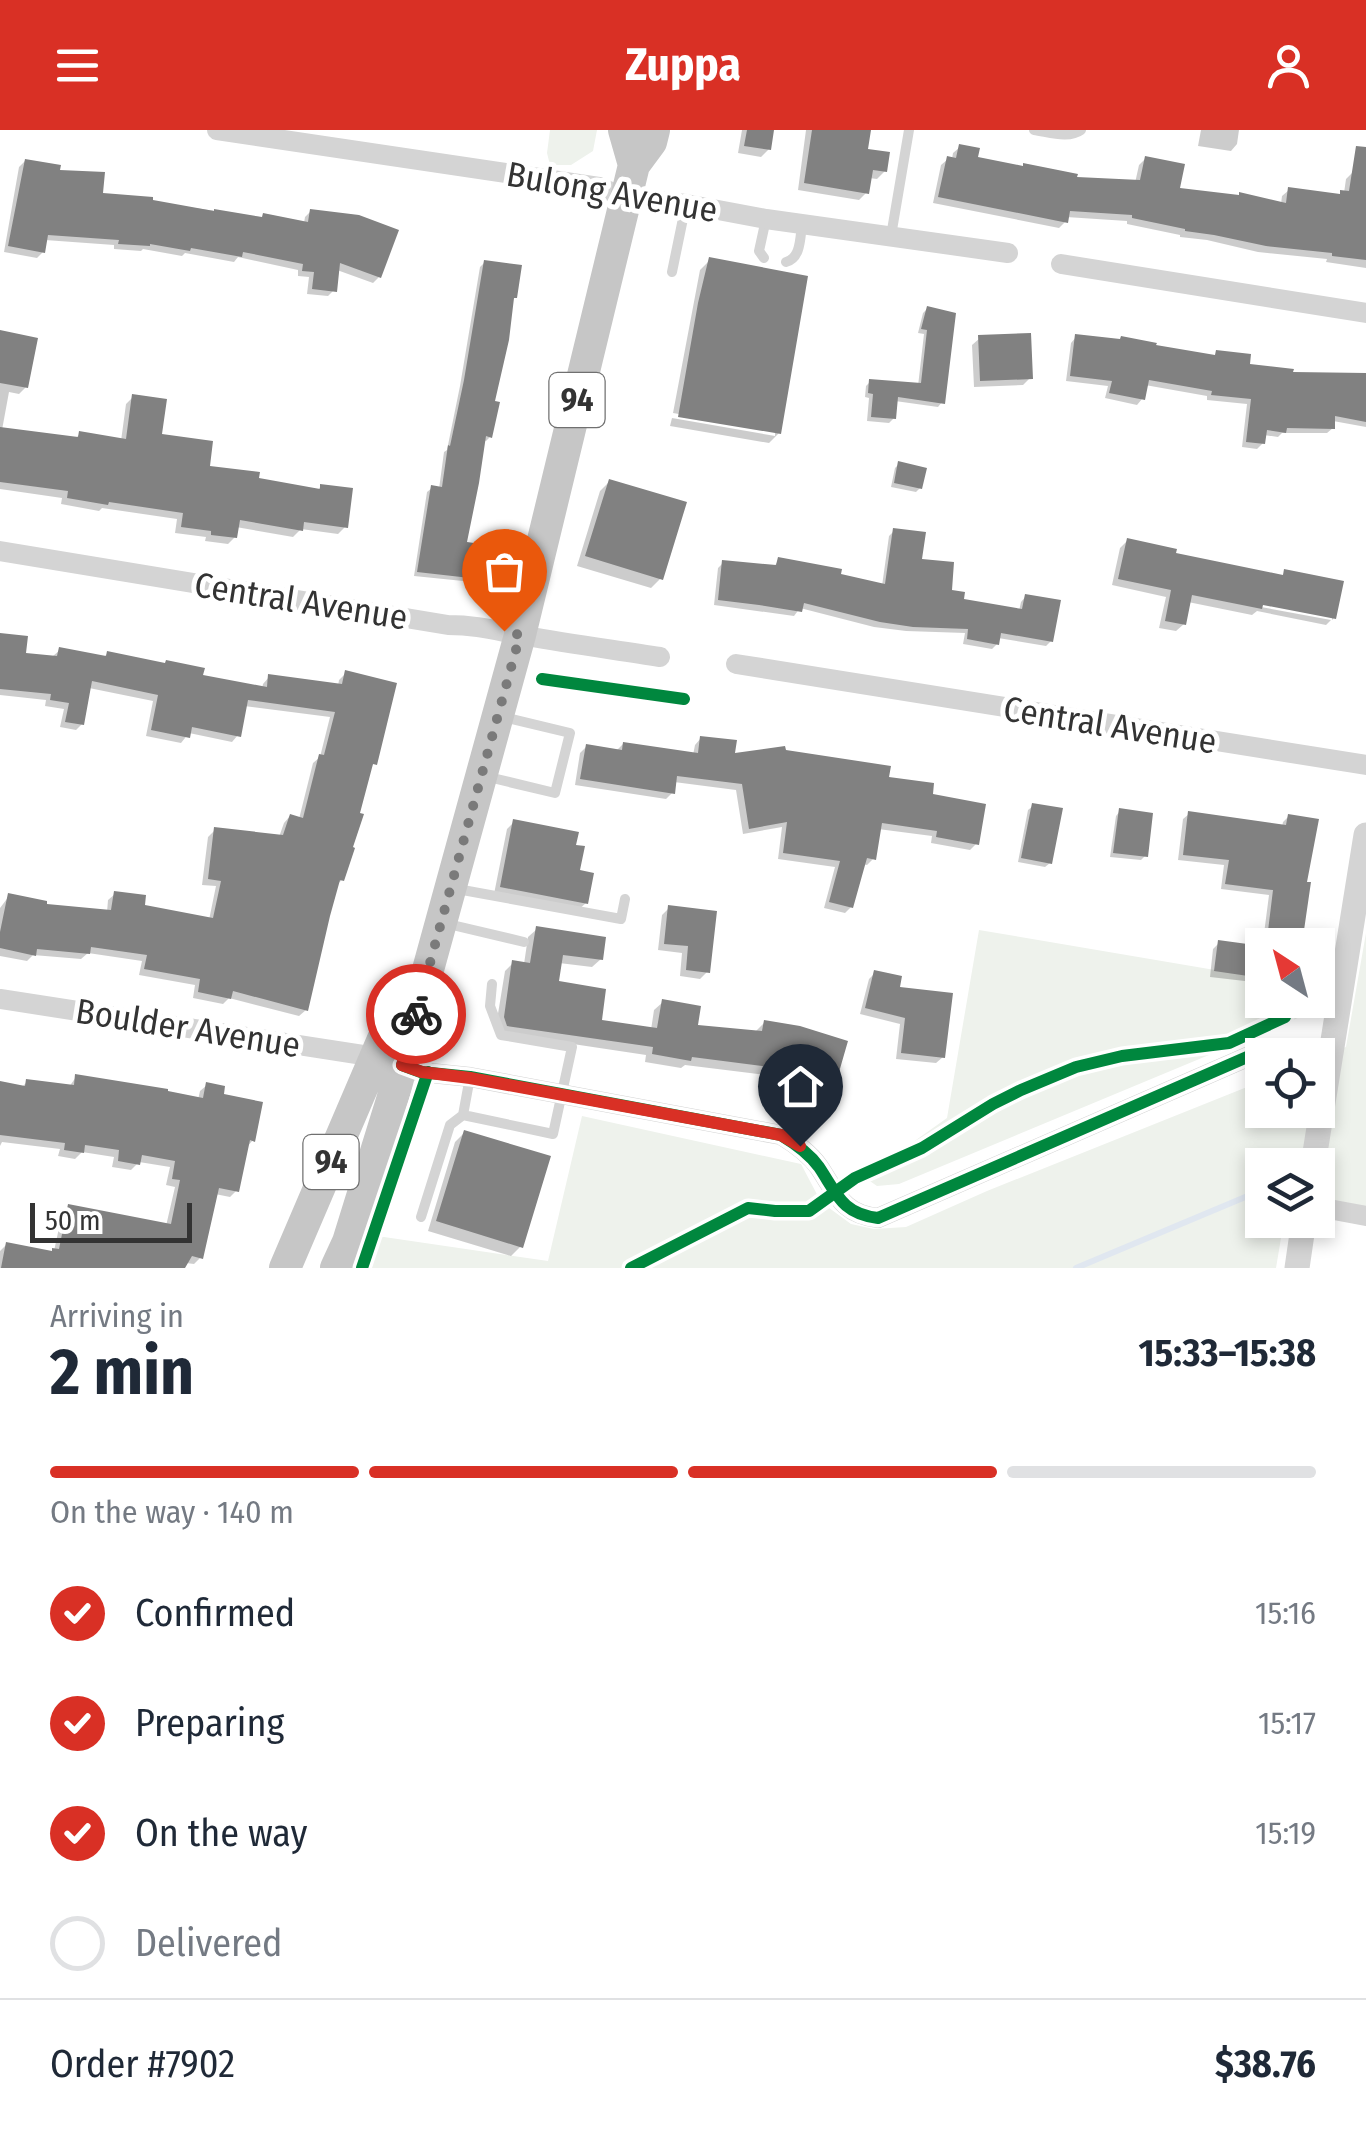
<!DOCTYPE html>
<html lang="en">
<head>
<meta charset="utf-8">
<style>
  :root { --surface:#fff; --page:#f2f2f3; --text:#1f2937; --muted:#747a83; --line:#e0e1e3; --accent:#d93025 }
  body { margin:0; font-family:"Fira Sans Condensed",sans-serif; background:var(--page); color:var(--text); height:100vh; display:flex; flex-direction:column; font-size:38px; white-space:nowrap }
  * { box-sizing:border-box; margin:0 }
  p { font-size:32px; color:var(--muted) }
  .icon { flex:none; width:55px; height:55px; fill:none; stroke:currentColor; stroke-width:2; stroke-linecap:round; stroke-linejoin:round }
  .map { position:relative; height:1138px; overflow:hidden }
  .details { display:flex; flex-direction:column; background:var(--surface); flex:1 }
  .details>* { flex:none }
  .needle { width:65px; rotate:324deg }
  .fabs { position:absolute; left:1245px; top:798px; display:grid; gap:20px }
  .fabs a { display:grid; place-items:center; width:90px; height:90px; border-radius:0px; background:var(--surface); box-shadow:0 5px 15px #0003; font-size:50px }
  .scale { position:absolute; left:30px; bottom:25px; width:162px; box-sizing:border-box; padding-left:10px; border:5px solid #333; border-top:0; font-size:28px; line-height:35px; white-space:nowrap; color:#333; -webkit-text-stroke:8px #fff; paint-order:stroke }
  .pin { position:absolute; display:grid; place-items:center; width:85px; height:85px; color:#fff; margin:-102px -42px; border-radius:50% 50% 50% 0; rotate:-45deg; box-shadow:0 0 10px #0007 }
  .pin .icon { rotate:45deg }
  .courier { position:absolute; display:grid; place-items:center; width:100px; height:100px; margin:-50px; border:8px solid #d93025; border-radius:50%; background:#fff; color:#222; box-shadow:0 2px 12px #0007 }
  .headline em { font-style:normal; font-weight:700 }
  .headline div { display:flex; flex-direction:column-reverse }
  .headline { display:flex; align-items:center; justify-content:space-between; height:170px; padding:0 50px }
  h1 { font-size:65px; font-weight:700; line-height:75px }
  .bar { display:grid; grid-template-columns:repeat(4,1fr); gap:15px 10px; align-content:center; height:120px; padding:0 50px }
  .bar i { height:12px; border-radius:8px; background:var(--line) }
  .bar .on { background:var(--accent) }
  .bar p { grid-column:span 4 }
  .line { display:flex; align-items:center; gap:25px; padding:0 50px; border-top:2px solid var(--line) }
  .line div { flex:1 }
  ol { padding:0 50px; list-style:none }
  li { display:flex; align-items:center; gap:30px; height:110px }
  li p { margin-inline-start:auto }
  li .icon { padding:10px; border-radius:50%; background:var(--accent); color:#fff; stroke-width:4 }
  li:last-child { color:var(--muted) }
  li i { width:55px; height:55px; border:5px solid var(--line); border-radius:50% }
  header { display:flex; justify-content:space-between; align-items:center; height:130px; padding:0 50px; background:var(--accent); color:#fff; font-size:45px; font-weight:700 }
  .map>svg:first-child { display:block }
  .green { fill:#eef2ec }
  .shadow { fill:#0003 }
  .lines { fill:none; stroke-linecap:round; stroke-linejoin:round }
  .stream { stroke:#e0e7f0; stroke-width:6 }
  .building { fill:#818181 }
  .service { stroke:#d4d4d4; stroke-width:10 }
  .minor { stroke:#d4d4d4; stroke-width:20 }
  .tertiary { stroke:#d4d4d4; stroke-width:25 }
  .trunk { stroke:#c6c6c6; stroke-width:32 }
  .cycleway-casing { stroke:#fff; stroke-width:19 }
  .cycleway { stroke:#00873e; stroke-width:12 }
  .done { stroke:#7a7a7a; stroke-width:10; stroke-dasharray:0 18 }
  .route { stroke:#d93025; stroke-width:12 }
  .labels { text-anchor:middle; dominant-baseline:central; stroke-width:10; stroke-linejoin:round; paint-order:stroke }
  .shield { fill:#fff; stroke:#707070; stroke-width:2.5 }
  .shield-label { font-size:32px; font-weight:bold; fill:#333 }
  .street-label { font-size:35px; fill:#333; stroke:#fff }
</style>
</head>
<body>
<header><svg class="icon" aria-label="menu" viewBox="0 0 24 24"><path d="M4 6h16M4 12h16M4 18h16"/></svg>Zuppa<svg class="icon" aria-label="person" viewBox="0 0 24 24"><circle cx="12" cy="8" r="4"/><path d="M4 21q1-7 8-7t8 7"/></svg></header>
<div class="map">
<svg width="1366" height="1138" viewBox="0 0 1366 1138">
  <rect width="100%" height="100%" fill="#fff"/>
  <path class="green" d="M550,0h47l-4,21 -22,14h-21l-3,-12z
    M979,800l283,48v22h56v-13l14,3 -12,14 -15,11 -406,169 -22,2 -13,-9 83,-59z
    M1366,803v277l-48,-7v-38h-56v55h22l-8,48h-919l13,-30 14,-1 164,24 34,-145 219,48 20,38 30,22 23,5 32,-2 81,-36 275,-110v29h56v-52l28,-11z"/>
  <path class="shadow" d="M742,0h30l-3,19 -8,8 -23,-4z
    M806,0h62l-3,21 20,20 -8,8 -8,-1 -3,15 -7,7 -61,-10z
    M1201,0h38l-2,14 -6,7 -33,-5z
    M960,17l15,12 99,20 61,4 4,-18 6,-6 32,31 104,14 1,-8 7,-6 49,6 6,-3 2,-14 7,-7 13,2v94l-40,-6 1,-3 -69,-7 -51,-12 -27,-3v-2l-53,-11v-3l-61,-4 -1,5 -6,6 -126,-25 8,-38 7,-6h4l1,-6z
    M25,31l33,11 42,23 204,28 1,-6 6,-6 68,66 -6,6 -36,-13 -3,20 -6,6 -21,-2 2,-17 -11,-1v-6l-60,-13 -4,5 -49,-9 -3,3 -39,-7 -2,2 -27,-2v-4l-69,-5 -2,12 -6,6 -33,-6 15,-85z
    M710,130l69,173 -10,10 -99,-17 2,-8 103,18v-5l-102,-18 27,-143z
    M485,132l30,35 -3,4 -20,102 -2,34 -4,4 -3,-1 -19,105 4,32 -5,4 -49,-5 13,-84 5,-4 7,1 5,-37 3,-2 13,-64 20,-119z
    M928,178l14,94 -4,5 -43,-6 -1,17 -5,5 -22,-2 2,-23 -4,-1 1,-11 4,-4 48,4 6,-52 -6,-1 5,-20z
    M0,203l26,54 -7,7 -10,-2 -7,38 73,9 5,-5 41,7 5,-37 7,-7 26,39 48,32 110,23 4,-5 24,41 -7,7 -37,-5 -8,8 -57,-10 -1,10 -7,7 -23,-3 1,-4 -31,-4 2,-14 -75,-11 -3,3 -38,-7 1,-6 -62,-9z
    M1076,207l137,20 4,-4 30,13 43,9 76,1v51l-33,-6v7l-6,5h-45l-4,4 -14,-2 -1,8 -6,6 -15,-2 5,-43 -40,-4v-4l-62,-11 -3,14 -5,6 -32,-7 3,-12 -42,-5 5,-38z
    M980,208l50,40 -7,7 -49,2 -2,-42z
    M899,334l21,24 -4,4 -25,-5 4,-19z
    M610,351l51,97 -10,10 -74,-22 23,-75z
    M894,401l55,62 13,8 57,10 2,-9 5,-6 25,45 -5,5 -48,-8 -1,6 -5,5 -29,-5 2,-11 -59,-2 -32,-4 -74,-19 -6,8 -80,-11 4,-37 5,-5 50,5 6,-8 103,26 7,-50z
    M1127,411l47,10 -1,4 108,22 4,-5 56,11 -7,35 -2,2v-5l-81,-15 -1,5 81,15 -5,5 -69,-14 -5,4 -64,-13 -4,22 -8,7 -17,-3 7,-31 -54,-12 8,-37z
    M0,506l23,19 30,1 7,-6 43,8 5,-5 92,24 62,12 1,-5 6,-7 69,9 1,-6 7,-7 28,90 -5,6 -27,111 -6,5 -30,125 -7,6 -70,-18 -6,6 -30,-6 2,-13 -56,-10 3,-14 -54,-8 -7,6 -48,-4 -6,6 -27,-5v-48l9,-12 35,10 63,6 1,-12 7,-6 27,13 67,13 7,-34 -14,-1 6,-48 7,-7 64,7 5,-14 6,-7 9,3 14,-56 7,-6 10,-40 -86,-11 -6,29 -6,7 -43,-9 -8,10 -35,-7 7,-35 -64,-13 -7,36 -6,6 -16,-3 4,-18 -19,-3 1,-6 -46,-5z
    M701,608l31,18 52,-3 102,26 44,17 46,48 -6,6 -39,-7 1,-7 -54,-7 -4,29 -7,7 -5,-1 -11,43 -6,6 -21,-5 11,-41 -57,-8 4,-32 -39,7 -7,-44 -62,-8 -2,11 -6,6 -91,-14 5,-32 6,-6 30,4 7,-7 70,11 2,-10z
    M1033,676l17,57 -5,4 -27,-5 10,-52z
    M1120,681l25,45 -4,4 -31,-3 6,-41z
    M1189,684l93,13 1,-5 6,-6 15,68 -4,59 -2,2h-36v38l-52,-6 3,-28 6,-6 43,6 7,-54 -48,-6 3,-24 -46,-5 5,-41z
    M514,692l59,25 13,56 -8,7 -84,-16 13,-65z
    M669,778l38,64 -7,7 -20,-3 2,-23 -24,-3 4,-35z
    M537,799l64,30 -9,8 -33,-4 -3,20 43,39 52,8 3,-20 9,-8 32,26 61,3 8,-8 71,55 -8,8 -41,-12 -3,3 -98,-12 -4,3 -36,-6 1,-7 -147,-22 -3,-7 9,-55 8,-8 11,1 4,-27z
    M875,843l22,16 46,68 -7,6 -40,-4 4,-35 -40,-10 9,-35z
    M76,947l122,23 2,-9 7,-6 14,11 32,44 -7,8 -9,42 -7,7 -15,-3 -14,63 -7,7 -8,-1 -4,5h-182v-17l7,-7 43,9 4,-2 8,-37 7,-7 97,19 9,-39 -9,-2 4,-18 -31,-5 -8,8 -19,-3 2,-10 -32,-5 -7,7 -17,-3 2,-7 -58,-7 -2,4v-62l21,4 6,-6 42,5z
    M465,1002l56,114 -10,10 -83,-25 27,-89z"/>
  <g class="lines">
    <path class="stream" d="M1076,1138l186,-78"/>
  </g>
  <path class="building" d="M747,0h27l-3,20 -27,-4z
    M812,0h59l-3,19 22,3 -3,20 -14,-2 -4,24 -65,-11z
    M959,14l21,4 -2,9 45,9v-3l55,11 -1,3 63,3 5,-24 40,8 -5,24 59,7v-3l47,11 2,-16 52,7v-4l9,1 7,-45 10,1v113l-34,-4v-3l-66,-7 -52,-11 -29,-4v-2l-53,-11v-3l-62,-4 -2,12 -130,-26 9,-41 9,2z
    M25,29l36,6 -1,5 45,2 -2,21 50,4v3l61,11v-2l48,8 1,-4 45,9 2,-13 49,6 40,15 -18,48 -41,-15 -3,29 -25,-3 2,-17 -12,-1 1,-7 -60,-12 -1,5 -51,-9 -1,3 -40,-7v2l-32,-2 1,-4 -71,-5 -3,18 -37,-7z
    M709,127l99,19 -27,158 -103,-17 20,-114z
    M484,130l38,5 -5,33h-3l-5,42 -14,61 5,1 -8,36 -6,-2 -7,47 -12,59 7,1 -4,35 -53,-6 14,-87 11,2 6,-42 2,1 14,-66z
    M927,176l29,7 -11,91 -47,-7 -2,22 -25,-2 2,-23 -5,-1 1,-14 52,4 6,-53 -6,-1z
    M0,200l38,8 -10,50 -28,-5z
    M1031,203l2,46 -53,2 -2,-46z
    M1075,204l45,5 1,-3 36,7 -1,2 59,10 1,-5 35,4 -1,10 44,5 -1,3 73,1v49l-31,-6v13l-48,-1 -1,5 -19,-3 -2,14 -19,-2 5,-43 -40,-4 1,-4 -63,-11 -4,20 -36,-7 3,-12 -42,-5z
    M132,264l35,5 -5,35 51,7 -3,25 50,6 -1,6 61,11v-5l33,4 -5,40 -44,-6 -1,9 -63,-11 -3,18 -26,-3v-4l-30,-4 2,-14 -74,-11 -1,3 -41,-7 1,-7 -68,-9v-55l78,10 1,-6 47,8z
    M898,331l29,7 -5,21 -28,-6z
    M609,349l78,23 -24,78 -78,-24z
    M893,398l33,4 -4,27 32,3 -2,28 13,2 -1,7 58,10 3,-15 36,6 -8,42 -52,-9 -2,12 -32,-6 1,-10 -55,-2 -33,-5 -76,-19 -2,9 -43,-7 -41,-5 4,-40 54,5 2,-8 64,12 -1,5 44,10z
    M1127,408l50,11 -1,4 107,22 1,-6 60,12 -8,38 -73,-14 -1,4 -70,-14 -6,30 -21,-4 6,-31 -53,-11z
    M0,503l28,3 -2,17 31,3 2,-9 47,9 1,-5 58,12 1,-3 39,8 -2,7 64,12 1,-13 74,10 3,-14 52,13 -20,82 -4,-1 -13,49 4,1 -11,33 2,1 -11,33 -4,-1 -10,36 -22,95 -75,-20 -2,8 -33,-7 2,-13 -56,-10 3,-14 -56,-8 -1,7 -53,-5 -1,7 -36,-8v-16l8,-39 39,8v3l64,6 3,-19 32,4 -1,10 68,13 8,-37 -13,-2 6,-52 69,8 7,-21 13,4 16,-64 5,1 11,-43 -87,-12 -7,37 -49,-10 -2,11 -39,-8 7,-35 -66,-14 -8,44 -19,-3 4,-19 -19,-3 1,-6 -51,-5z
    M700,606l37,4 -2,13 50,-7 1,4 105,16 -2,11 45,6 -1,11 53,10 -7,41 -43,-8 1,-6 -55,-8 -6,37 -9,-2 -14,50 -24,-6 11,-41 -57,-8 4,-31 -38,7 -7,-45 -65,-8 -2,18 -95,-15 6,-35 36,6 1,-8 75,11z
    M1032,673l31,5 -11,56 -31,-6z
    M1119,678l34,5 -5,44 -35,-4z
    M1188,681l98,14 2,-11 31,5 -12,63h4l-9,62 -35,-5 6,-49 -48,-6 4,-24 -46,-5z
    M513,689l66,13 -3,13 9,1 -5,24 14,3 -6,31 -88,-17z
    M668,775l49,6 -7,62 -24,-3 2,-24 -24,-2z
    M536,796l70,11 -3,23 -40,-5 -4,26 47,8 -4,31 55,8 5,-29 39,7 -3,19 64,6 2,-11 36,6 48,15 -11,38 -43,-12v3l-102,-13 -1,4 -39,-7 1,-7 -146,-21 -3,-9 8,-57 18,3z
    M1218,810l44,6v32l-48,-7z
    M874,840l28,6 -2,11 53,6 -8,65 -44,-5 4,-35 -40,-10z
    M75,944l93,15v2l35,7 3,-16 19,4 -1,8 39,8 -8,40 -5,-2 -11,52 -20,-4 -16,71 -11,-3 -7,12h-184l5,-26 46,9v-3l7,1 9,-45 103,20 9,-44 -8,-1 3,-18 -33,-6 -2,10 -22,-4 1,-11 -34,-5 -1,8 -20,-3 1,-7 -65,-8v-54l25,5 1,-7 48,6z
    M464,1000l87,26 -28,92 -87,-27z"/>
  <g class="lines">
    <path class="service" d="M1034,0c15,2 35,9 47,0
      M891,106l18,-106
      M764,128l-5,-7 7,-32
      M786,132c15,-4 14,-24 16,-37
      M672,142l14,-68
      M484,646l71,17 15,-60 -67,-16
      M457,759l164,30 4,-20
      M448,794l76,18
      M463,985l90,19 19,-87 -71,-12 -11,-29 2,-22
      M421,1087l29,-92 13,-10 7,-38"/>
    <path class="minor" d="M217,0l382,57 27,11 60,6 80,15 242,34
      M1061,134l305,49
      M0,421l448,74c31,0 49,6 78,11 45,8 90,14 134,21
      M736,534l630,101
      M0,869l376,58
      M402,935l19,7 49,5 311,58c15,9 28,18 38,32 18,27 23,47 59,51l376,-164 25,-2 24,3
      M1318,1077l48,9"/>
    <path class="tertiary" d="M1313,1035l53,-330
      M1297,1138l7,-48"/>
    <path class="trunk" d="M624,0l10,35
      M285,1138l122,-285
      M336,1138l12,-26 45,-145 127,-462 114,-470 17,-23 3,-12"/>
    <defs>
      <path id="cycleway" d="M542,549l142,20
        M402,935l19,7 49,5 311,58c15,9 28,18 38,32 18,27 23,47 59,51l376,-164 25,-2 24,3
        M362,1138l66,-196
        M631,1138l117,-60 27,3h34l46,-33 67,-30 71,-44 28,-14 55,-23 46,-11 107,-13 56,-26"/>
    </defs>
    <use href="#cycleway" class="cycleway-casing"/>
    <use href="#cycleway" class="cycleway"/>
  </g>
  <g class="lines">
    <path class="done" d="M416,884l104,-379 -16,-4"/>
    <path class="route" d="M416,884l-14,51 20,7 48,6 311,57 19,11"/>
  </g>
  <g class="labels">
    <g class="shield">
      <rect x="549.5" y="243" width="55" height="54" rx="8"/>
      <rect x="303.5" y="1005" width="55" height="54" rx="8"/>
    </g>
    <g class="shield-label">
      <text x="577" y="270">94</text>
      <text x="331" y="1032">94</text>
    </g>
    <g class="street-label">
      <text transform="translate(612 62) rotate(10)">Bulong Avenue</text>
      <text transform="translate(301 471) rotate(9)">Central Avenue</text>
      <text transform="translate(1110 595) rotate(9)">Central Avenue</text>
      <text transform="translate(188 898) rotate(9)">Boulder Avenue</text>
    </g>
  </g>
</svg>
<div class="fabs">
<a><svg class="needle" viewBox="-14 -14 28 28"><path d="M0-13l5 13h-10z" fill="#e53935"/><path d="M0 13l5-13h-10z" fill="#747a83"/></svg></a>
<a><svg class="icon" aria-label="locate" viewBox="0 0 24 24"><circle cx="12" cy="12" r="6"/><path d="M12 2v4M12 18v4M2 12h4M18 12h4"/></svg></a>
<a><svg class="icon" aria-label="layers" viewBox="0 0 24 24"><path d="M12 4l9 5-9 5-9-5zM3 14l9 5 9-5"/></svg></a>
</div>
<div class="scale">50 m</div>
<div class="pin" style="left:504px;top:501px;background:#ea580c"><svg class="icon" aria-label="bag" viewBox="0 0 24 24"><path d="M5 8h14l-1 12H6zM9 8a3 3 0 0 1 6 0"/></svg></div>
<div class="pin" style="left:800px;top:1016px;background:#1f2937"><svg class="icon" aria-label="home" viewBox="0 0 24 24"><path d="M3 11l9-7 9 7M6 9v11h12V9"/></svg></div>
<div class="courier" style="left:416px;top:884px"><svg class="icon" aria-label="bike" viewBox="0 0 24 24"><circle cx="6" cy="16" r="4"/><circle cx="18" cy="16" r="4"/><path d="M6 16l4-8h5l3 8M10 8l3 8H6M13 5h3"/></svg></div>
</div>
<section class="details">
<div class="headline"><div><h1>2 min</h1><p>Arriving in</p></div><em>15:33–15:38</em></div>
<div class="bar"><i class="on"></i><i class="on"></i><i class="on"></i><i></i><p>On the way · 140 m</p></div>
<ol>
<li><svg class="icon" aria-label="check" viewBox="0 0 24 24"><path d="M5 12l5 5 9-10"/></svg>Confirmed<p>15:16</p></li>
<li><svg class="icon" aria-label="check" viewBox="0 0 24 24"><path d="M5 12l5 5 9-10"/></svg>Preparing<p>15:17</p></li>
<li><svg class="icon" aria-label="check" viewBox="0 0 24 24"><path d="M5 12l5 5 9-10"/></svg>On the way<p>15:19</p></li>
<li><i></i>Delivered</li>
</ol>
<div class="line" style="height:130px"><div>Order #7902</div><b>$38.76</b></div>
</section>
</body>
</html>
